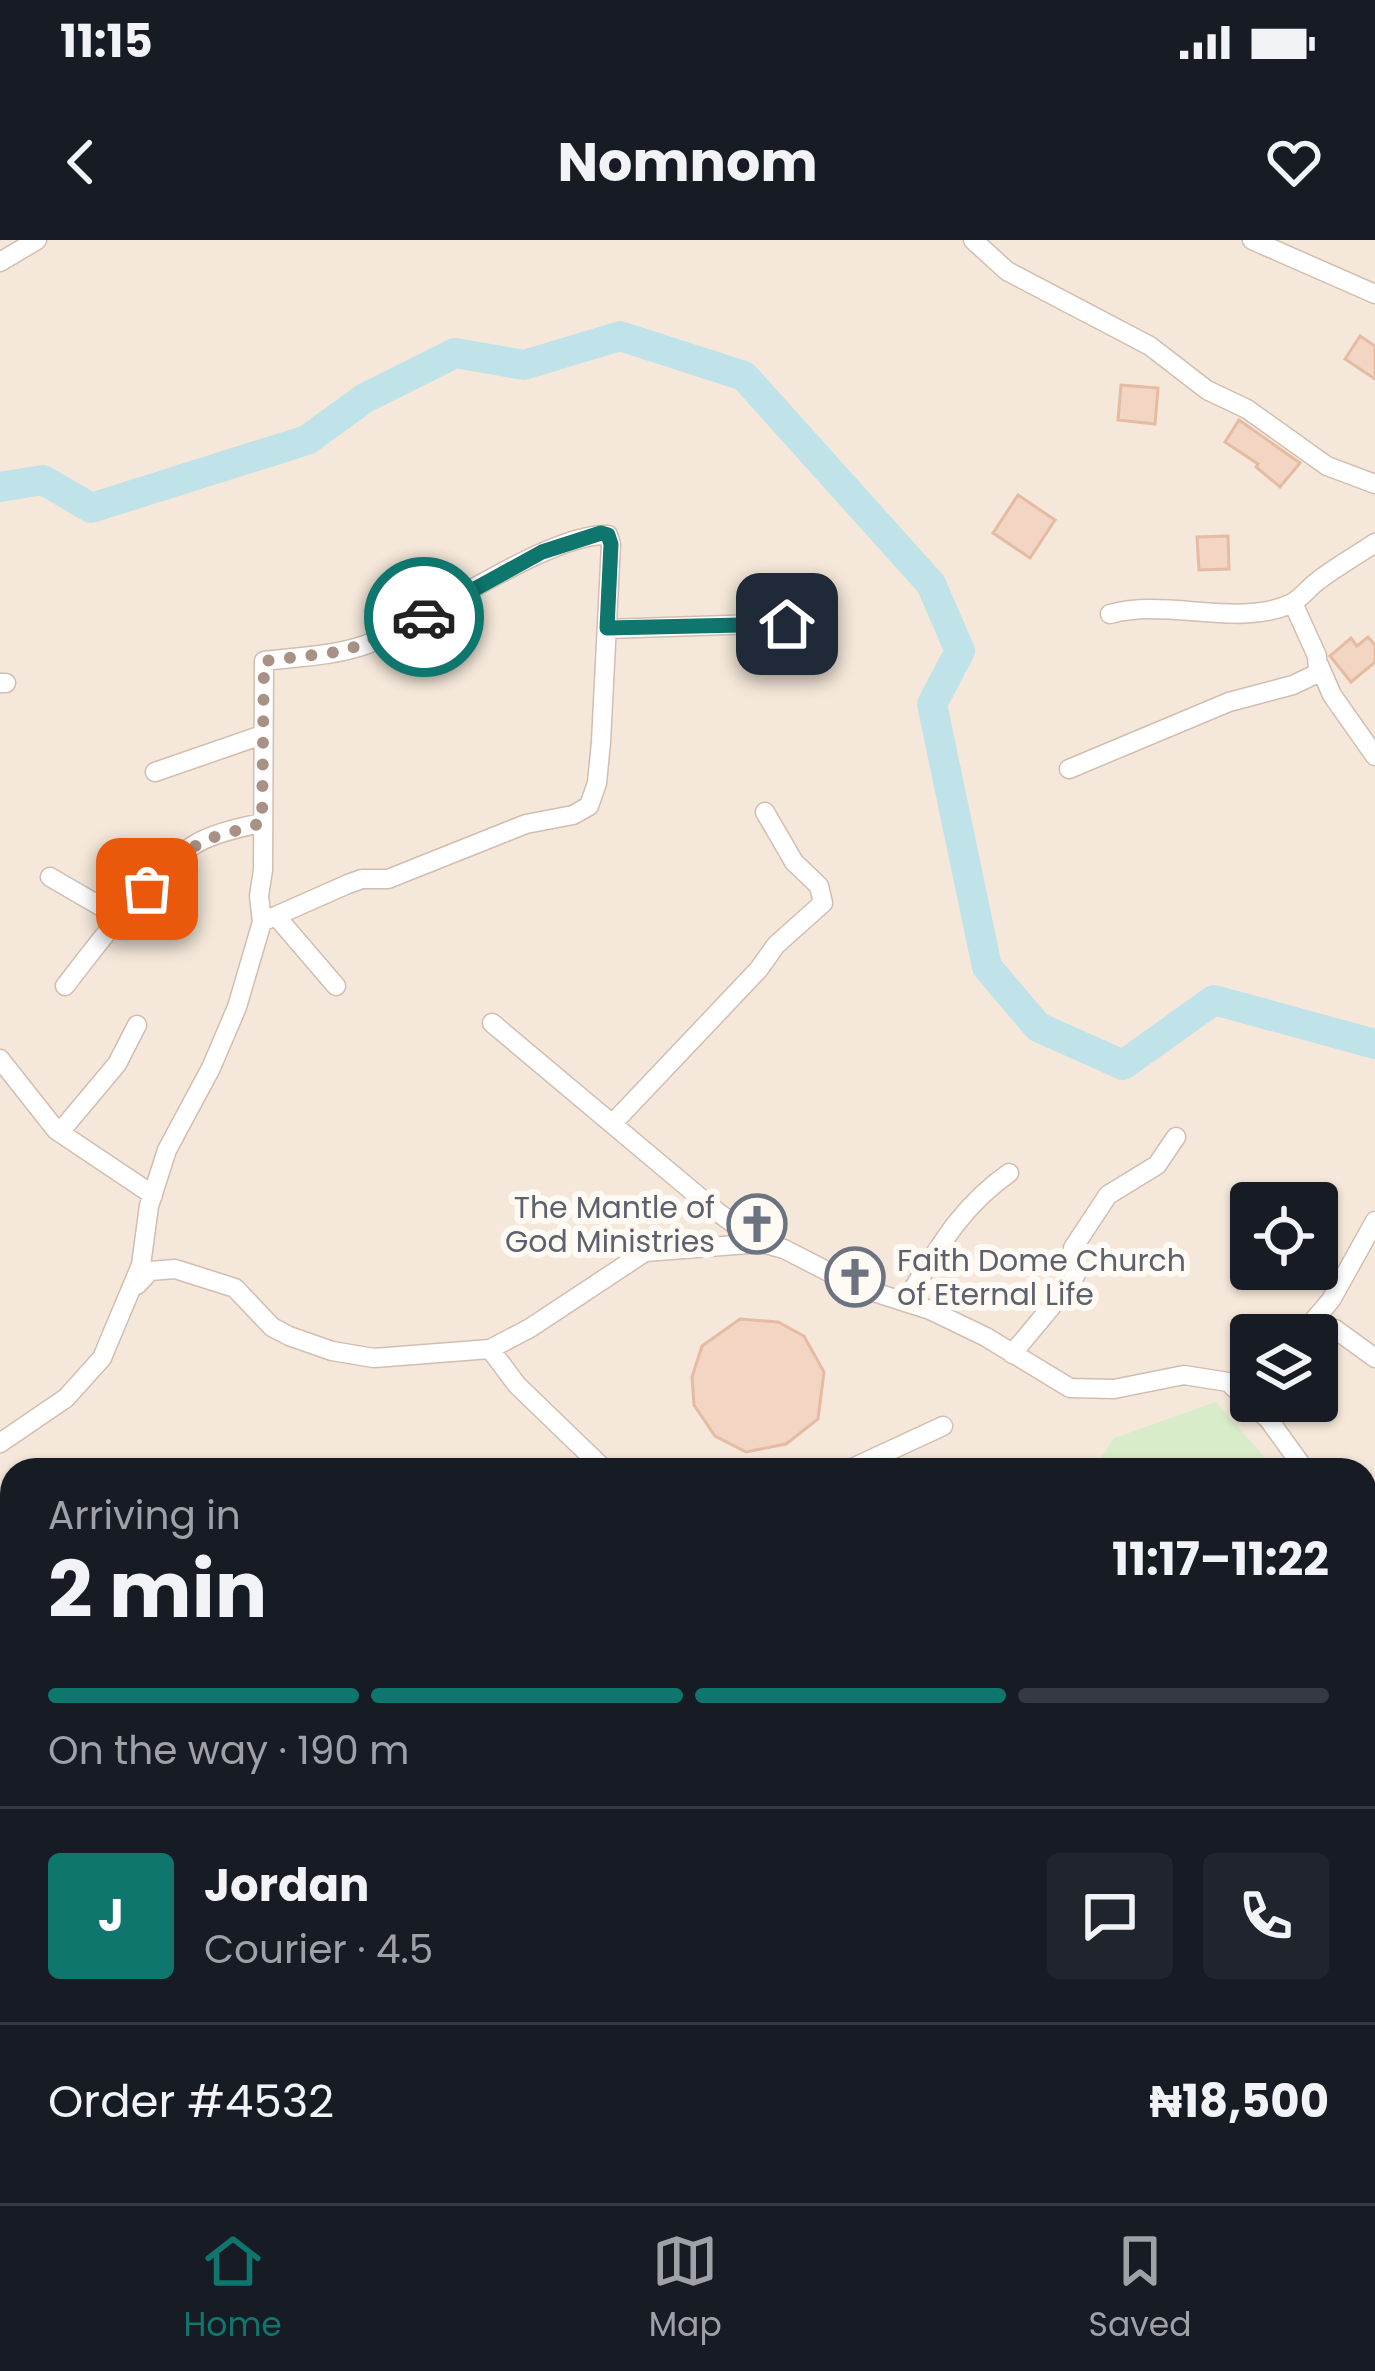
<!DOCTYPE html>
<html lang="en">
<head>
<meta charset="utf-8">
<style>
  :root { --surface:#171b24; --page:#20242c; --text:#f1f3f6; --muted:#9ea1a6; --line:#363941; --accent:#0f766e }
  body { margin:0; font-family:Poppins,sans-serif; background:var(--page); color:var(--text); height:100vh; display:flex; flex-direction:column; font-size:45px; white-space:nowrap }
  * { box-sizing:border-box; margin:0 }
  p { font-size:39px; color:var(--muted) }
  .icon { flex:none; width:66px; height:66px; fill:none; stroke:currentColor; stroke-width:2; stroke-linecap:round; stroke-linejoin:round }
  .map { position:relative; flex:1; overflow:hidden }
  .drawer { position:absolute; left:0px; top:1218px; width:1377px; height:747px; display:flex; flex-direction:column; background:var(--surface); border-radius:36px 36px 0 0; box-shadow:0 3px 9px #0004 }
  .drawer>* { flex:none }
  .controls { position:absolute; left:1230px; top:942px; display:grid; gap:24px }
  .controls a { display:grid; place-items:center; width:108px; height:108px; border-radius:12px; background:var(--surface); box-shadow:0 3px 9px #0004; font-size:60px }
  .pin { position:absolute; display:grid; place-items:center; width:102px; height:102px; color:#fff; margin:-51px; border-radius:24px; box-shadow:0 6px 18px #0006 }
  .courier { position:absolute; display:grid; place-items:center; width:120px; height:120px; margin:-60px; border:9px solid #0f766e; border-radius:50%; background:#fff; color:#222; box-shadow:0 3px 15px #0007 }
  .summary em { font-style:normal; font-weight:700 }
  .summary div { display:flex; flex-direction:column-reverse }
  .summary { display:flex; align-items:center; justify-content:space-between; height:204px; padding:0 48px }
  h1 { font-size:78px; font-weight:700; line-height:90px }
  .bar { display:grid; grid-template-columns:repeat(4,1fr); gap:18px 12px; align-content:center; height:144px; padding:0 48px }
  .bar i { height:15px; border-radius:9px; background:var(--line) }
  .bar .active { background:var(--accent) }
  .bar p { grid-column:span 4 }
  .line { display:flex; align-items:center; gap:30px; padding:0 48px; border-top:3px solid var(--line) }
  .line div { flex:1 }
  .round { display:grid; place-items:center; flex:none; width:126px; height:126px; border-radius:12px; background:var(--page) }
  .status { display:flex; justify-content:space-between; align-items:center; height:84px; padding:0 60px; background:var(--surface); direction:ltr }
  .status svg { height:33px; fill:currentColor }
  header { display:flex; justify-content:space-between; align-items:center; height:156px; padding:0 48px; background:var(--surface); font-size:54px; font-weight:700 }
  .menu { display:flex; justify-content:space-around; align-items:center; height:168px; border-top:3px solid var(--line); background:var(--surface); font-size:33px; color:var(--muted) }
  .menu a { display:grid; justify-items:center; gap:6px }
  .menu .active { color:var(--accent) }
  .map>svg:first-child { display:block }
  .residential { fill:#f5e8da; fill-rule:evenodd }
  .green { fill:#d8ecc9 }
  .lines { fill:none; stroke-linecap:round; stroke-linejoin:round }
  .river { stroke:#bfe3e8; stroke-width:30 }
  .building { fill:#f3d5c3; stroke:#e6bba3; stroke-width:3 }
  .street-casing { stroke:#d1beb0; stroke-width:21 }
  .secondary-casing { stroke:#d6c0b0; stroke-width:30 }
  .highway-casing { stroke:#dad1cd; stroke-width:39 }
  .street { stroke:#fff; stroke-width:18 }
  .secondary { stroke:#fff; stroke-width:27 }
  .highway { stroke:#f7b7a3; stroke-width:36 }
  .done { stroke:#a89285; stroke-width:12; stroke-dasharray:0 21.6 }
  .route { stroke:#0f766e; stroke-width:15 }
  .labels { text-anchor:middle; dominant-baseline:central; stroke-width:12; stroke-linejoin:round; paint-order:stroke }
  .worship-label { font-size:30px; fill:#5b616d; stroke:#fffaf3; text-anchor:end }
</style>
</head>
<body>
<div class="status"><b>11:15</b><svg viewBox="0 0 49 12"><path d="M0 12V9h3v3zM5 12V6h3v6zM10 12V3h3v9zM15 12V0h3v12zM26 1h20v11H26zM47 4h2v5h-2z"/></svg></div>
<header><svg class="icon" aria-label="back" viewBox="0 0 24 24"><path d="M15 5l-7 7 7 7"/></svg>Nomnom<svg class="icon" aria-label="heart" viewBox="0 0 24 24"><path d="M12 20l-8-8c-3-5 5-10 8-4 3-6 11-1 8 4z"/></svg></header>
<div class="map">
<svg width="1375" height="1963" viewBox="0 0 1375 1963">
  <rect width="100%" height="100%" fill="#fdf6ec"/>
  <path class="residential" d="M0,0h1375v1963h-1375zM1251,963h66v66h-66zM1251,1095h66v66h-66zM12,1230h1353v723h-1353z"/>
  <path class="green" d="M1216,1162l60,68h-183l21,-32z
    M1365,1328l10,11v496l-10,9z
    M419,1953h823l-11,10h-803z"/>
  <g class="lines">
    <path class="river" d="M0,247l43,-7 48,28 216,-68 58,-42 90,-45 69,12 96,-29 124,40 187,208 29,67 -28,53 55,263 51,60 85,38 91,-65 161,44"/>
  </g>
  <path class="building" d="M1360,96l15,10v33l-30,-20z
    M1121,145l37,3 -3,36 -37,-4z
    M1239,180l61,43 -20,24 -24,-20 2,-3 -33,-22z
    M1018,255l37,25 -25,38 -37,-25z
    M1228,296l1,33 -30,1 -2,-33z
    M1368,397l7,8v17l-24,20 -21,-26 21,-18 6,8z
    M740,1079l38,3 26,14 20,36 -6,47 -32,25 -40,8 -31,-16 -21,-31 -2,-28 10,-31z"/>
  <g class="lines">
    <defs>
      <path id="street" d="M973,0l34,31 143,75 57,44 40,19 80,57 48,18
        M1252,0l123,54
        M0,22l37,-22
        M1110,374c57,-16 128,14 180,-10 11,-5 19,-17 29,-24 17,-13 38,-25 56,-37
        M607,389l212,-7
        M1319,425l13,30 43,61
        M0,443h6
        M1069,529l160,-67 64,-17 25,-12 -1,-17 -24,-53
        M155,532l107,-37
        M50,637l69,40
        M276,676l60,70
        M65,746c32,-41 89,-119 134,-144 19,-10 42,-15 63,-19
        M492,783l224,188 45,32
        M0,819l56,71 97,65
        M614,882l145,-153 17,-24 47,-42 -4,-17 -25,-24 -29,-50
        M60,892l57,-68 20,-39
        M137,1045l13,-14 25,-2 60,19 37,39 17,9 43,15 42,7 116,-9 40,-21 115,-76 116,-9 23,6 74,38 72,23 56,27 84,51 44,1 70,-14 44,7 41,38 36,50
        M905,1062c32,-51 53,-93 104,-129
        M1301,1095l30,-35 44,-79
        M1304,1095l31,-6 40,29
        M490,1109l27,36 88,85
        M1012,1114l60,-72 4,-8 -3,-26 35,-53 49,-30 19,-28
        M0,1203l66,-45 36,-40 39,-93 8,-59 18,-56 44,-82 26,-61 25,-85 -3,-26 4,-26 1,-209c34,-4 69,-5 101,-16 63,-24 184,-113 243,-110l3,9 -10,198 -4,41 -8,23 -16,9 -47,9 -138,55h-26l-14,5 -86,38
        M848,1230l95,-44
        M1365,1305l10,10
        M0,1338l6,-7
        M74,1963l3,-10"/>
      <path id="secondary" d="M0,1540l12,12
        M385,1953l9,10"/>
      <path id="highway" d="M1365,1888l10,-9
        M1365,1925l10,-9
        M1281,1963l11,-10
        M1323,1963l11,-10"/>
    </defs>
    <use href="#street" class="street-casing"/>
    <use href="#secondary" class="secondary-casing"/>
    <use href="#highway" class="highway-casing"/>
    <use href="#street" class="street"/>
    <use href="#secondary" class="secondary"/>
    <use href="#highway" class="highway"/>
  </g>
  <g class="lines">
    <path class="done" d="M147,649l54,-48 61,-18 2,-162 81,-10 79,-34"/>
    <path class="route" d="M424,377l118,-65 59,-19 7,2 3,9 -4,84 180,-4"/>
  </g>
  <defs>
    <symbol id="church-ring" viewBox="-11 -11 22 22"><circle r="9.5" fill="#fffaf3" stroke="#6b7280" stroke-width="1.5"/><path d="M-1.2-6h2.4v3.5h3.3v2.4h-3.3V6h-2.4V-.1h-3.3v-2.4h3.3Z" fill="#6b7280"/></symbol>
  </defs>
  <g fill-rule="evenodd">
    <use href="#church-ring" x="724" y="951" width="66" height="66"/>
    <use href="#church-ring" x="822" y="1004" width="66" height="66"/>
  </g>
  <g class="labels">
    <g class="worship-label">
      <text x="715" y="967">The Mantle of<tspan x="715" dy="34">God Ministries</tspan></text>
      <text x="897" y="1020" text-anchor="start">Faith Dome Church<tspan x="897" dy="34">of Eternal Life</tspan></text>
    </g>
  </g>
</svg>
<div class="controls">
<a><svg class="icon" aria-label="locate" viewBox="0 0 24 24"><circle cx="12" cy="12" r="6"/><path d="M12 2v4M12 18v4M2 12h4M18 12h4"/></svg></a>
<a><svg class="icon" aria-label="layers" viewBox="0 0 24 24"><path d="M12 4l9 5-9 5-9-5zM3 14l9 5 9-5"/></svg></a>
</div>
<div class="pin" style="left:147px;top:649px;background:#ea580c"><svg class="icon" aria-label="bag" viewBox="0 0 24 24"><path d="M5 8h14l-1 12H6zM9 8a3 3 0 0 1 6 0"/></svg></div>
<div class="pin" style="left:787px;top:384px;background:#1f2937"><svg class="icon" aria-label="home" viewBox="0 0 24 24"><path d="M3 11l9-7 9 7M6 9v11h12V9"/></svg></div>
<div class="courier" style="left:424px;top:377px"><svg class="icon" aria-label="car" viewBox="0 0 24 24"><path d="M5 17H2v-5l4-1 3-4h7l3 4 3 1v5h-3M9 17h6M6 11h13"/><circle cx="7" cy="17" r="2"/><circle cx="17" cy="17" r="2"/></svg></div>
<section class="drawer">
<div class="summary"><div><h1>2 min</h1><p>Arriving in</p></div><em>11:17–11:22</em></div>
<div class="bar"><i class="active"></i><i class="active"></i><i class="active"></i><i></i><p>On the way · 190 m</p></div>
<div class="line" style="height:216px"><b class="round" style="background:var(--accent);color:#fff">J</b><div><b>Jordan</b><p>Courier · 4.5</p></div><a class="round"><svg class="icon" aria-label="chat" viewBox="0 0 24 24"><path d="M4 5h16v11H9l-5 4z"/></svg></a><a class="round"><svg class="icon" aria-label="phone" viewBox="0 0 24 24"><path d="M5 4h4l2 5-3 2q2 4 5 5l2-3 5 2v4C11 20 4 13 5 4z"/></svg></a></div>
<div class="line" style="height:156px"><div>Order #4532</div><b>₦18,500</b></div>
</section>
</div>
<nav class="menu">
<a class="active"><svg class="icon" aria-label="home" viewBox="0 0 24 24"><path d="M3 11l9-7 9 7M6 9v11h12V9"/></svg>Home</a>
<a><svg class="icon" aria-label="map" viewBox="0 0 24 24"><path d="M3 6l6-2 6 2 6-2v14l-6 2-6-2-6 2zM9 4v14M15 6v14"/></svg>Map</a>
<a><svg class="icon" aria-label="saved" viewBox="0 0 24 24"><path d="M7 4h10v16l-5-4-5 4z"/></svg>Saved</a>
</nav>
</body>
</html>
